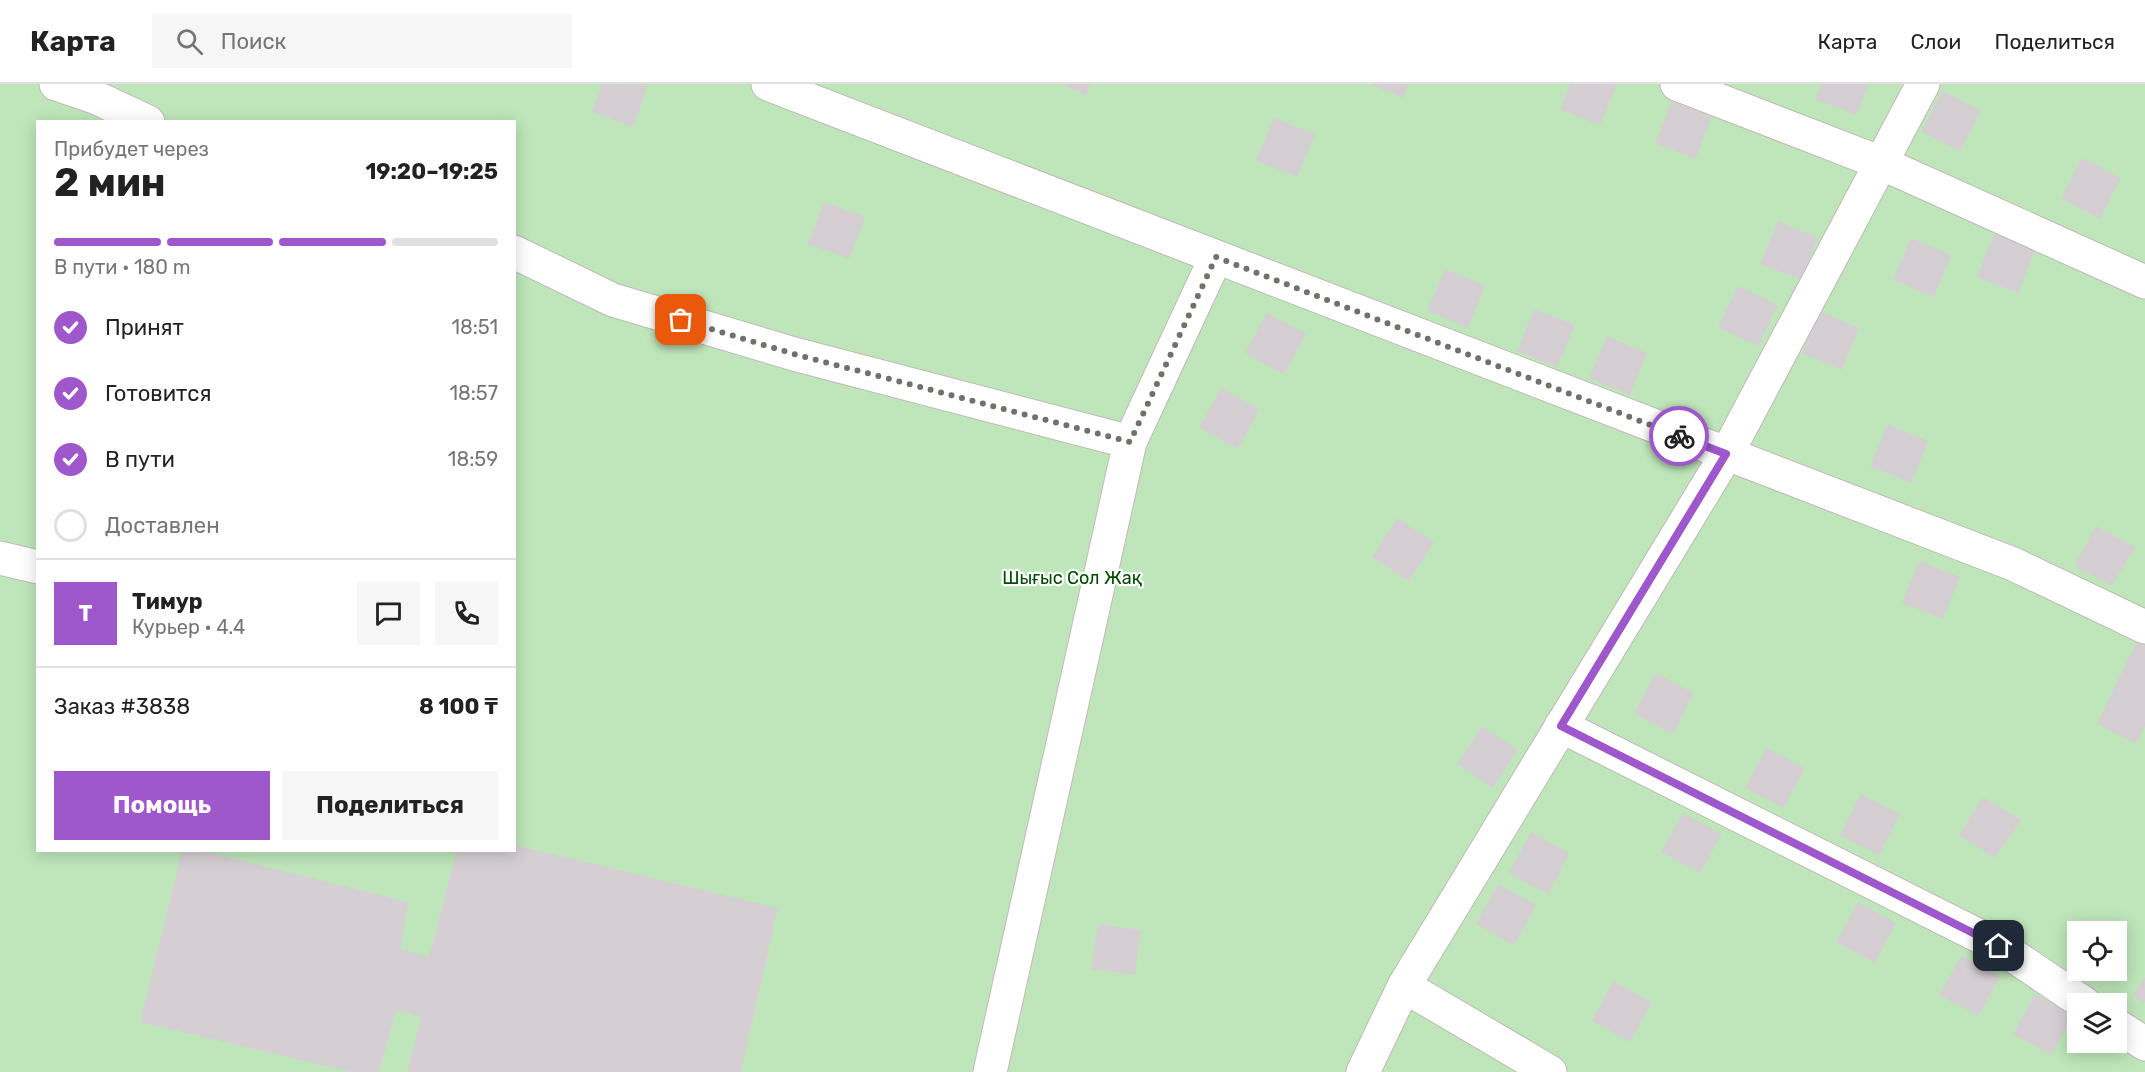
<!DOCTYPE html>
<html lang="ru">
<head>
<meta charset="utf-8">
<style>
  :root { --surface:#fff; --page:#f6f6f6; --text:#222; --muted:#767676; --line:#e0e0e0; --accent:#9f58cc }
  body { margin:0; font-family:Rubik,sans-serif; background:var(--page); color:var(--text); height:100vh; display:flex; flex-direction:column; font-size:22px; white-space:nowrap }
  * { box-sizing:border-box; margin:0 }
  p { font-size:20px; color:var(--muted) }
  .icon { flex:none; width:33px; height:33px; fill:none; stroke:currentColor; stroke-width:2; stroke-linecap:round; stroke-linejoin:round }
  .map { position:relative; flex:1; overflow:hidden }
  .drawer { position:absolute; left:36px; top:36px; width:480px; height:732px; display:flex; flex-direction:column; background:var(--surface); border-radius:0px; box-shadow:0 3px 15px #0003 }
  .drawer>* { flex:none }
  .controls { position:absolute; left:2067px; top:837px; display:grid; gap:12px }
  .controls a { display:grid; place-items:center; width:60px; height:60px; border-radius:0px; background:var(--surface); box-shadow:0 3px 15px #0003; font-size:30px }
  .pin { position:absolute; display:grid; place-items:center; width:51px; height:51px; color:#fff; margin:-26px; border-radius:12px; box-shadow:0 3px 9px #0006 }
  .courier { position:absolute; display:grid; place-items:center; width:60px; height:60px; margin:-30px; border:4px solid #9f58cc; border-radius:50%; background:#fff; color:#222; box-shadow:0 2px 8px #0007 }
  .headline em { font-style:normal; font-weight:700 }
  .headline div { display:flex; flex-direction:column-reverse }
  .headline { display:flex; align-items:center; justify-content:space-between; height:102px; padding:0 18px }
  h1 { font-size:39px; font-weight:700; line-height:45px }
  .bar { display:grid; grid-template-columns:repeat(4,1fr); gap:9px 6px; align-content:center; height:72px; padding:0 18px }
  .bar i { height:8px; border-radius:4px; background:var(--line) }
  .bar .on { background:var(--accent) }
  .bar p { grid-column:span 4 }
  .line { display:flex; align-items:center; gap:15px; padding:0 18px; border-top:2px solid var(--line) }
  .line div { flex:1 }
  .round { display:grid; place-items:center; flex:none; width:63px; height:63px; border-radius:0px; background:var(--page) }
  ol { padding:0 18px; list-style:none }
  li { display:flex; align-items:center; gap:18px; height:66px }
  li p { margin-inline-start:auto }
  li .icon { padding:6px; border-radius:50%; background:var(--accent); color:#fff; stroke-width:4 }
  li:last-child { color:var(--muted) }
  li i { width:33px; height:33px; border:3px solid var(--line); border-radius:50% }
  .button { display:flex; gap:12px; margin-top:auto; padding:12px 18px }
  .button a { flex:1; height:69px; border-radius:0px; background:var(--accent); color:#fff; font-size:24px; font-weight:700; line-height:69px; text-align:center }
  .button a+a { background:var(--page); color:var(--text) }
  header { display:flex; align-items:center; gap:36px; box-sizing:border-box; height:84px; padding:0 30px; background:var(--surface); border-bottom:2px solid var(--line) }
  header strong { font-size:28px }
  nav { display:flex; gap:33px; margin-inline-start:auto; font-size:21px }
  .search { width:420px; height:54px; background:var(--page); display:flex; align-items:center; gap:15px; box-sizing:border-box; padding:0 21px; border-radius:0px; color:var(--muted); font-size:22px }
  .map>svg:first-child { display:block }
  .green { fill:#bfe6bb; fill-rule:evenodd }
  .building { fill:#d5ced3 }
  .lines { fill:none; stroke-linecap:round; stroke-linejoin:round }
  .street-casing { stroke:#bfbab4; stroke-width:35 }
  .street { stroke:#fff; stroke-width:33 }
  .done { stroke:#736f6c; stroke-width:6; stroke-dasharray:0 10.8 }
  .route { stroke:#9f58cc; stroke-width:8 }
  .labels { text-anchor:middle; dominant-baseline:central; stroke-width:4.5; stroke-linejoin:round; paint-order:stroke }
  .park-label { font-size:18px; fill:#004c00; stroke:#fff }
</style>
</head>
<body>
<header>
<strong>Карта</strong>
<div class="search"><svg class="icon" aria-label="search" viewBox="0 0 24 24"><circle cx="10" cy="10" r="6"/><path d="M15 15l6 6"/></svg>Поиск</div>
<nav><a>Карта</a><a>Слои</a><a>Поделиться</a></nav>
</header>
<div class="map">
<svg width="2145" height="988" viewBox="0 0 2145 988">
  <rect width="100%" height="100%" fill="#faf4ee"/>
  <path class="green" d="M0,0h2145v988h-2145zM38,38h476v728h-476zM2078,848h38v38h-38zM2078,920h38v38h-38z"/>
  <path class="building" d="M602,0l46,1 -15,42 -41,-15z
    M1060,0h30l-4,11z
    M1370,0h38l-5,14z
    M1570,0h47l-17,41 -40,-16z
    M1821,0h48l-13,31 -41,-16z
    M1942,7l39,19 -21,41 -39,-20z
    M1672,16l40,17 -17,42 -40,-16z
    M1274,34l41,16 -18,43 -41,-17z
    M2082,74l39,20 -21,41 -39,-20z
    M824,118l41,15 -15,42 -42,-15z
    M1778,137l40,17 -17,42 -41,-16z
    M1994,150l41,17 -17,42 -41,-16z
    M1911,154l40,17 -17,42 -41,-17z
    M1445,185l40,17 -17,42 -41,-17z
    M1738,202l40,19 -20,41 -40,-19z
    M1534,225l41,16 -18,42 -40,-16z
    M1819,227l40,17 -17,42 -40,-17z
    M1267,229l39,21 -22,40 -39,-21z
    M1607,252l40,17 -17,42 -41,-17z
    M1221,304l38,21 -21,40 -39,-21z
    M1888,340l40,17 -17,42 -41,-17z
    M1397,434l37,24 -25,39 -37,-24z
    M2096,442l39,21 -23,39 -38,-20z
    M1919,477l41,16 -17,42 -41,-16z
    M2138,555l7,4v83l-9,17 -39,-19z
    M1655,589l39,20 -21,41 -39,-20z
    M1482,642l36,24 -25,38 -36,-24z
    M1766,664l39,20 -21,40 -39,-20z
    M1861,710l39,20 -21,41 -39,-20z
    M1983,713l38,23 -26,38 -36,-23z
    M1683,729l39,21 -22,39 -39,-21z
    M1531,748l38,21 -21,41 -39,-21z
    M514,761l264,63 -37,164h-334l14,-55 -25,-7 -17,62h-27l-212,-50 42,-172h17l209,52 -7,47 28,8 28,-107h57z
    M1498,800l38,21 -22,40 -38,-21z
    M1858,818l38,21 -21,40 -39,-21z
    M1098,840l43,6 -6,45 -44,-6z
    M1961,872l39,20 -22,40 -39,-21z
    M2145,893v26l-12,-8z
    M1613,897l39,21 -22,40 -38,-21z
    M2035,910l38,21 -22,40 -38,-21z"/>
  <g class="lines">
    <defs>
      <path id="street" d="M56,0l41,14 51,24
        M768,0l1245,480 132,63
        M1677,0l204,79 264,119
        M514,168l99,48 181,54 336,88
        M0,474l38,9
        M1561,642l438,220 86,58
        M1404,902l146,86
        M2116,941l29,19
        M990,988l140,-630 86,-185
        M1363,988l41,-86 322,-531 197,-371"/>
    </defs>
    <use href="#street" class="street-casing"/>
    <use href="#street" class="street"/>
  </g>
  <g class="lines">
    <path class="done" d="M681,236l113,34 336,88 86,-185 463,179"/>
    <path class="route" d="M1679,352l47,18 -165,272 438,220"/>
  </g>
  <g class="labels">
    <g class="park-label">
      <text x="1072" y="494">Шығыс Сол Жақ</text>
    </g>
  </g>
</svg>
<div class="controls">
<a><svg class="icon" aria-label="locate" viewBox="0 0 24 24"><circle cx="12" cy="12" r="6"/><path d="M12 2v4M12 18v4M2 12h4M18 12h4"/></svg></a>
<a><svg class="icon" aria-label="layers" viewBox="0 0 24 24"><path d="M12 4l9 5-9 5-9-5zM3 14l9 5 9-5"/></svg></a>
</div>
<div class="pin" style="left:681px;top:236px;background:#ea580c"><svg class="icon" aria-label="bag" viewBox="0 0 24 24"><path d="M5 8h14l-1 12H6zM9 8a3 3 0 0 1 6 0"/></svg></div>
<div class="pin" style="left:1999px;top:862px;background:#1f2937"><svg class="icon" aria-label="home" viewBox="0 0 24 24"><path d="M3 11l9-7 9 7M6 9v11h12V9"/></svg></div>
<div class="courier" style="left:1679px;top:352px"><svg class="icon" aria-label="bike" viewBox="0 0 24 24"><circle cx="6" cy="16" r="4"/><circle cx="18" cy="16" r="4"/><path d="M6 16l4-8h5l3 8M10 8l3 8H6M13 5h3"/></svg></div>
<section class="drawer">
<div class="headline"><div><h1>2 мин</h1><p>Прибудет через</p></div><em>19:20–19:25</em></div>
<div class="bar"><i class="on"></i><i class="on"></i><i class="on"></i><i></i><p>В пути · 180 m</p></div>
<ol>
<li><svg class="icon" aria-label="check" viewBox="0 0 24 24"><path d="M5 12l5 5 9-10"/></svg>Принят<p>18:51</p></li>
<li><svg class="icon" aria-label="check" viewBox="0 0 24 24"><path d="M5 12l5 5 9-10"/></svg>Готовится<p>18:57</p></li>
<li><svg class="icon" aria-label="check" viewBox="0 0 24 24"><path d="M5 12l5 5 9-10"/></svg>В пути<p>18:59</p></li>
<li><i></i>Доставлен</li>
</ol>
<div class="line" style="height:108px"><b class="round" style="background:var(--accent);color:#fff">Т</b><div><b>Тимур</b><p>Курьер · 4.4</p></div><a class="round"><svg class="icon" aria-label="chat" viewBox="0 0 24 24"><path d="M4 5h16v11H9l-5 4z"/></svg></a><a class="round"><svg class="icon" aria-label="phone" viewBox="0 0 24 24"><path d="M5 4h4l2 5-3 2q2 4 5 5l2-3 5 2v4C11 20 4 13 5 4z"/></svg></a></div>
<div class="line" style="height:78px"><div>Заказ #3838</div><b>8 100 ₸</b></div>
<div class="button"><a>Помощь</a><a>Поделиться</a></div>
</section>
</div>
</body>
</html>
